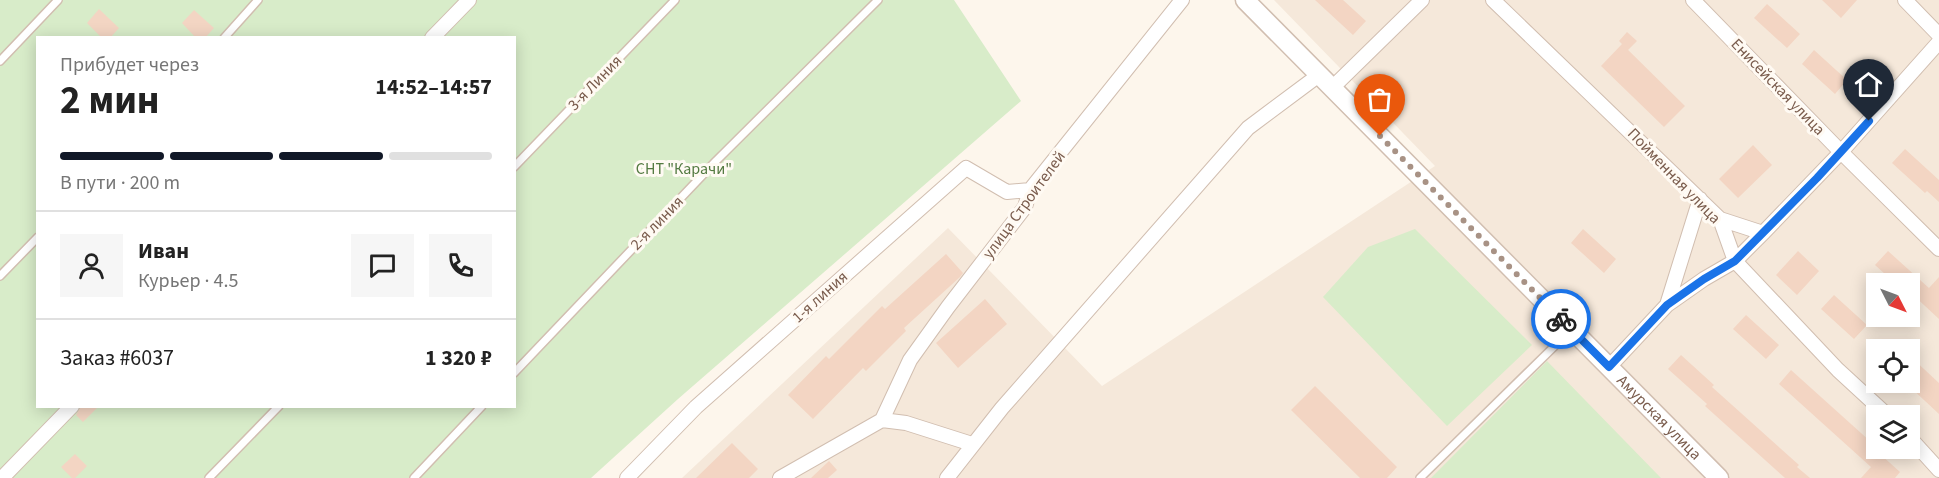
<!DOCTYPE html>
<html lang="ru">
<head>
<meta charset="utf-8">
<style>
  :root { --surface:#fff; --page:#f6f6f6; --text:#222; --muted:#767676; --line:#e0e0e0; --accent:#111827 }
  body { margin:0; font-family:"Source Sans 3",sans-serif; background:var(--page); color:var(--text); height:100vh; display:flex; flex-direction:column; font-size:22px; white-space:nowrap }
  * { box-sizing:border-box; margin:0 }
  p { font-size:20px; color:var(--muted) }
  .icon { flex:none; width:33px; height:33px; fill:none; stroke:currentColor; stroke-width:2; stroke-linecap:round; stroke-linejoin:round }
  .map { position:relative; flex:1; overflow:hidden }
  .side { position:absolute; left:36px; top:36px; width:480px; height:372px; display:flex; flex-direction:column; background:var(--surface); border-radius:0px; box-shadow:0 3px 15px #0003 }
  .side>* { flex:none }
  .needle { width:39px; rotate:132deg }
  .fabs { position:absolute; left:1866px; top:273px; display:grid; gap:12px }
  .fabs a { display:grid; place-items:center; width:54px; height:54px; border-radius:0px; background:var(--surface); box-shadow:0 3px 15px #0003; font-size:30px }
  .pin { position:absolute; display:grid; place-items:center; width:51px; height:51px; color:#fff; margin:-62px -26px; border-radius:50% 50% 50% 0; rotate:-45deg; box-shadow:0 0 6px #0007 }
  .pin .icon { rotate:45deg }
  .courier { position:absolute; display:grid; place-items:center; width:60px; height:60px; margin:-30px; border:4px solid #1a73e8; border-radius:50%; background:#fff; color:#222; box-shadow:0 2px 8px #0007 }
  .headline em { font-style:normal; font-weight:700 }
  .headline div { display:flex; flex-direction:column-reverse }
  .headline { display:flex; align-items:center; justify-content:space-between; height:102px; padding:0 24px }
  h1 { font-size:39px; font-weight:700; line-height:45px }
  .bar { display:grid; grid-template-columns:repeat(4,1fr); gap:9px 6px; align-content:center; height:72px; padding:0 24px }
  .bar i { height:8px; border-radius:4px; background:var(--line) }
  .bar .current { background:var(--accent) }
  .bar p { grid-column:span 4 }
  .line { display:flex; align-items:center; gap:15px; padding:0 24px; border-top:2px solid var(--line) }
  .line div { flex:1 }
  .round { display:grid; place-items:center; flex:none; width:63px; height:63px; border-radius:0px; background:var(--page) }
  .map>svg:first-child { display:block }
  .residential { fill:#f5e8da; fill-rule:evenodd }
  .green { fill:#d8ecc9; fill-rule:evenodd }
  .building { fill:#f3d5c3 }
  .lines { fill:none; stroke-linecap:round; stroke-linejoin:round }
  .service-casing { stroke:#d1beb0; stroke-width:10 }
  .minor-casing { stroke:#d1beb0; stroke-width:16 }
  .tertiary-casing { stroke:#d1beb0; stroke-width:21 }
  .service { stroke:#fff; stroke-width:7 }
  .minor { stroke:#fff; stroke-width:14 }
  .tertiary { stroke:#fff; stroke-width:18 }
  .done { stroke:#a89285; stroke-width:6; stroke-dasharray:0 10.8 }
  .route { stroke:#1a73e8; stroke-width:8 }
  .labels { text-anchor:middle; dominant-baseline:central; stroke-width:6; stroke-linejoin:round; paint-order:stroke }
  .street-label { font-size:16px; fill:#7a5c4d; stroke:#fffaf3 }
  .park-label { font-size:16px; fill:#537a41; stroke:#fffaf3 }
</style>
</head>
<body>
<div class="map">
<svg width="1939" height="478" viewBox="0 0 1939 478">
  <rect width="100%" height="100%" fill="#fdf6ec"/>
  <path class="residential" d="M1274,0h665v478h-1257l266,-250 154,158 333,-220zM1876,284h34v32h-34zM1876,350h34v32h-34zM1876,416h34v32h-34z"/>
  <path class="green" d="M0,0h954l67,101 -343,298 -87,79h-591zM38,38h476v368h-476z
    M1415,229l117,116 -85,81 -124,-129 45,-50z
    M1547,361l114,117h-230z"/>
  <path class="building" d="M1315,0h28l23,21 -13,14z
    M1822,0h35l-16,18z
    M1767,4l33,30 -13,14 -33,-30z
    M99,9l20,19 -9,10h-8l-15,-15z
    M194,10l20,18 -9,10h-9l-14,-15z
    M1627,32l10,9 -9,9 -9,-9z
    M1622,44l63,62 -21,21 -63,-61z
    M1814,50l33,30 -12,14 -33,-30z
    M1753,145l19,20 -34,33 -19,-19z
    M1905,149l34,31v22l-12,-11 -2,2 -33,-30z
    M1583,229l33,30 -12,14 -33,-30z
    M1798,251l21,20 -22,24 -21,-20z
    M1888,251l41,37 10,-11v42l-29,-27v-8h-14l-21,-19z
    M946,254l17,19 -3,4 -56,51 2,3 -40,40 -3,-3 -50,51 -25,-24 38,-39 3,3 53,-53 3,3z
    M1834,295l33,30 -13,14 -33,-30z
    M985,299l22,25 -49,44 -22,-25z
    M1746,315l33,30 -13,14 -33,-30z
    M1681,355l33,30 -2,2 87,78 -2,2 13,11h-25l-80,-72 2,-2 -39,-35z
    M1910,356l29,27v31l-29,-27z
    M1791,370l80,72 -2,2 31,28 -5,6h-34l10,-11 -92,-83z
    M1315,386l82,81 -10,11h-27l-69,-68z
    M81,406h18l-16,16 -7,-7z
    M732,443l26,26 -9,9h-53z
    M75,454l12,12 -12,12h-3l-11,-11z
    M829,461l8,9 -9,8h-17z"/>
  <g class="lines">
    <defs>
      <path id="service" d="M224,38l34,-38
        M0,61l58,-61
        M514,167l161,-167
        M0,276l38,-39
        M514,373l202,-212 162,-161
        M209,478l70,-72
        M414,478l68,-72
        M1420,478l151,-148"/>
      <path id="minor" d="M1493,0l227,219 15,42 103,109 50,46
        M1693,0l148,152 98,97
        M1905,0l34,35
        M432,38l37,-38
        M1332,88l90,-88
        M1720,219l43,14
        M1667,305l33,-106
        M1609,367l58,-62 37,-26 31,-18 28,-28 78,-81 98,-110
        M882,420l28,-60 38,-53 77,-100 5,-17 152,-190
        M1910,438l29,32
        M2,478l70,-72
        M627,478l69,-71 270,-239 41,24 23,-2
        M780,478l102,-58 24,3 66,21
        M947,478l55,-70 246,-280 71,-53"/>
      <g id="tertiary">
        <path id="s1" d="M1245,0l474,478"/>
      </g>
    </defs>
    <use href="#service" class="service-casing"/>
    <use href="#minor" class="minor-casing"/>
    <use href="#tertiary" class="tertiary-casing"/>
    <use href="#service" class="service"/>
    <use href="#minor" class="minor"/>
    <use href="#tertiary" class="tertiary"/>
  </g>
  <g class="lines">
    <path class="done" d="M1380,136l181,183"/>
    <path class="route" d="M1561,319l48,48 58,-62 37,-26 31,-18 82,-83 52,-57"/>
  </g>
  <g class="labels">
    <g class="street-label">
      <text transform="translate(595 83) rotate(-46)">3-я Линия</text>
      <text transform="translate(1778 87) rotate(46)">Енисейская улица</text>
      <text transform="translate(1674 176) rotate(46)">Пойменная улица</text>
      <text transform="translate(1024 205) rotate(-54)">улица Строителей</text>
      <text transform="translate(657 223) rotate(-46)">2-я линия</text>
      <text transform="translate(820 297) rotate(-42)">1-я линия</text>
      <text stroke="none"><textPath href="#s1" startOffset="588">Амурская улица</textPath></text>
    </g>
    <g class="park-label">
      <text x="684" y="169">СНТ "Карачи"</text>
    </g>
  </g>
</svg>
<div class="fabs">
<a><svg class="needle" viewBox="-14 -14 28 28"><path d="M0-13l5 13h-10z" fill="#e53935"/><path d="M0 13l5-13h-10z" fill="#767676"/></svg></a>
<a><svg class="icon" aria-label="locate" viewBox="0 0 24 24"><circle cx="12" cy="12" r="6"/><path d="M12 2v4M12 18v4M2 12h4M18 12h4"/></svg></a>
<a><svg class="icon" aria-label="layers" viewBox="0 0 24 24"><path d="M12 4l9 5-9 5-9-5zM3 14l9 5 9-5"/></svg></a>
</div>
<div class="pin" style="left:1380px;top:136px;background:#ea580c"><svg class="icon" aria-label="bag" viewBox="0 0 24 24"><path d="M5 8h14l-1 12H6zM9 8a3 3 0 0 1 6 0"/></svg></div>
<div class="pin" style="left:1869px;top:121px;background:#1f2937"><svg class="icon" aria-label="home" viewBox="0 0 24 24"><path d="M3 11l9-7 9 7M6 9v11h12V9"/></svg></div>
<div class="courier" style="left:1561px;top:319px"><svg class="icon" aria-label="bike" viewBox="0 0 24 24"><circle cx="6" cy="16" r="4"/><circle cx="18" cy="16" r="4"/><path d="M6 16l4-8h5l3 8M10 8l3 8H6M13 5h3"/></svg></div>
<section class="side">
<div class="headline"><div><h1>2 мин</h1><p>Прибудет через</p></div><em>14:52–14:57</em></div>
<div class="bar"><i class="current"></i><i class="current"></i><i class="current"></i><i></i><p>В пути · 200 m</p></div>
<div class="line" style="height:108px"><a class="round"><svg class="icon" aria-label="person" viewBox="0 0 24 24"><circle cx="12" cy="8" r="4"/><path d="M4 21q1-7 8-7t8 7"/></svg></a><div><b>Иван</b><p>Курьер · 4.5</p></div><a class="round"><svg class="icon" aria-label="chat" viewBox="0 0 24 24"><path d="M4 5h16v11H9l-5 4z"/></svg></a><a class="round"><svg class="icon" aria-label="phone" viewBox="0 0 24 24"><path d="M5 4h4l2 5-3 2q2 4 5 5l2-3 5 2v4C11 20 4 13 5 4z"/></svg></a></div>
<div class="line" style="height:78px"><div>Заказ #6037</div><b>1 320 ₽</b></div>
</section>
</div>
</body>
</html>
